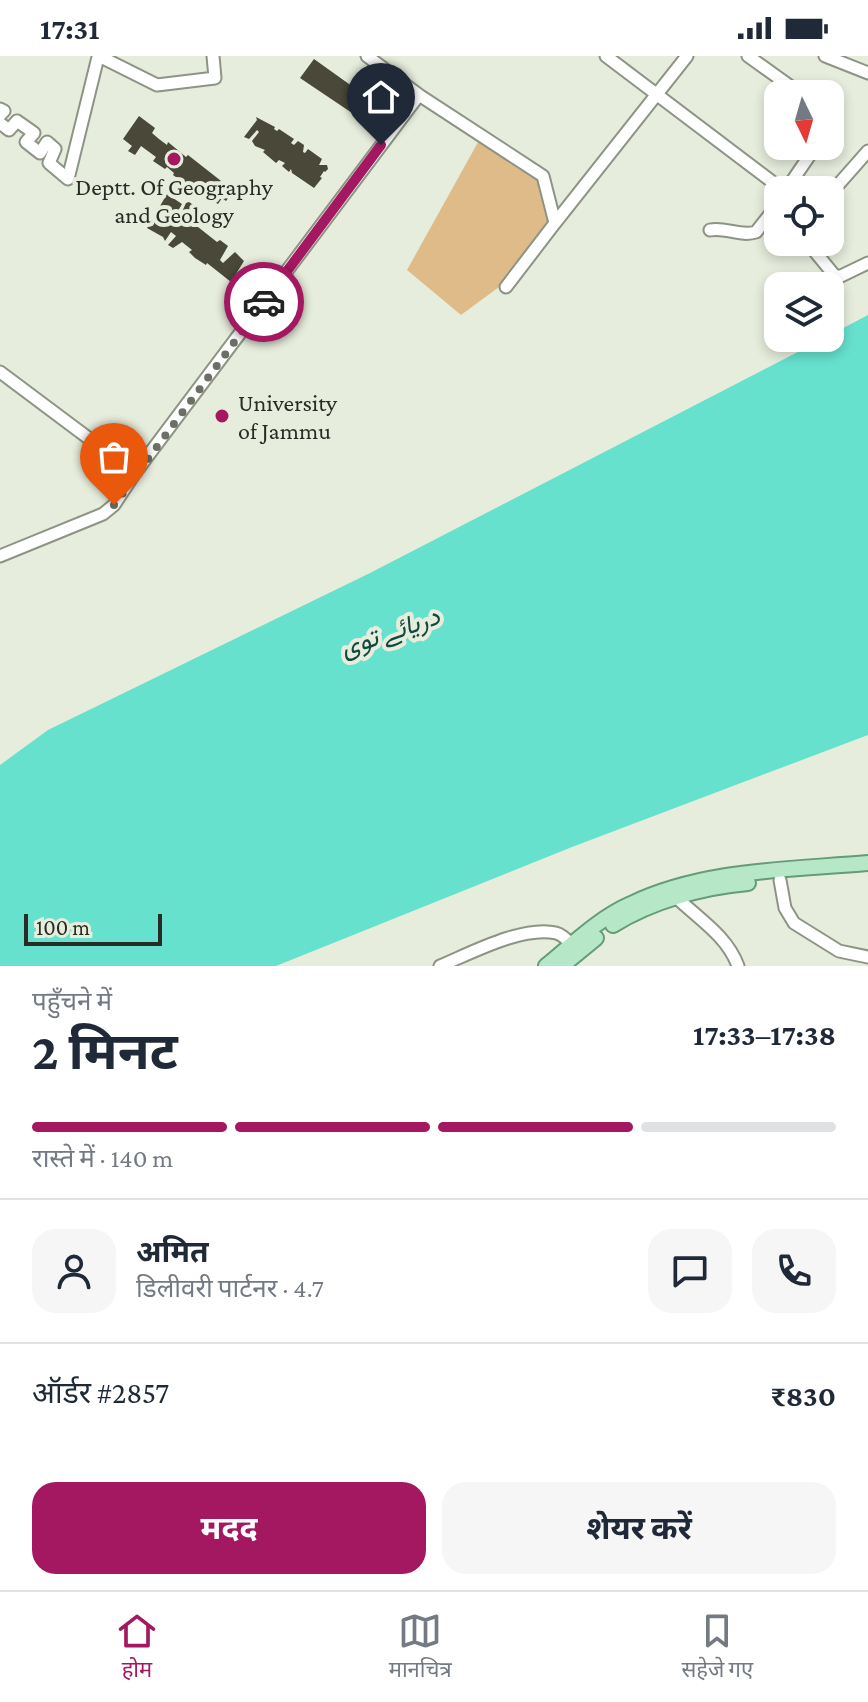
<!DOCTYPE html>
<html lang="hi">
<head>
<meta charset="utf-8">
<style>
  :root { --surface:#fff; --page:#f6f6f7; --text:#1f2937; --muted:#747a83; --line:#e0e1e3; --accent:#a31860 }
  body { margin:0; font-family:"Crimson Pro",Vazirmatn,"Noto Sans Devanagari",serif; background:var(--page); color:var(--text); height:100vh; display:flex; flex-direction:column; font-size:30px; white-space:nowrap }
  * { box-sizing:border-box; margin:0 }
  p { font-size:26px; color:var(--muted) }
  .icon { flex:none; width:44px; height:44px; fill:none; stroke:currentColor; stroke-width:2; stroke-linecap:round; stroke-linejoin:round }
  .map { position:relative; height:910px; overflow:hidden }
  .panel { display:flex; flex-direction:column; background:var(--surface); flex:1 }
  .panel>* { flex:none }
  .needle { width:52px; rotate:175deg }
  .tools { position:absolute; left:764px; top:24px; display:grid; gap:16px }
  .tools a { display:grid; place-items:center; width:80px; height:80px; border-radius:16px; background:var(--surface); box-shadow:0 4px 12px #0003; font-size:40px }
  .scale { position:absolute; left:24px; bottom:20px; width:138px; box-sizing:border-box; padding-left:8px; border:4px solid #292b25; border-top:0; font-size:22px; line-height:28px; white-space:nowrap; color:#292b25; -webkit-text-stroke:6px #e6eddd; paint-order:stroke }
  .pin { position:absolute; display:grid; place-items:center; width:68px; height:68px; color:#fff; margin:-82px -34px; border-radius:50% 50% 50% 0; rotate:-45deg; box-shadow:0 0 8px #0007 }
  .pin .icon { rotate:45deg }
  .courier { position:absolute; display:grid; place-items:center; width:80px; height:80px; margin:-40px; border:6px solid #a31860; border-radius:50%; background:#fff; color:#222; box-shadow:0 2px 10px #0007 }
  .headline em { font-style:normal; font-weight:700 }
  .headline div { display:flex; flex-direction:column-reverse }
  .headline { display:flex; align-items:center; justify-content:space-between; height:136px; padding:0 32px }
  h1 { font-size:52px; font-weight:700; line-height:60px }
  .bar { display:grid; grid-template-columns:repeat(4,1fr); gap:12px 8px; align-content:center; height:96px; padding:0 32px }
  .bar i { height:10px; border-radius:6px; background:var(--line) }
  .bar .active { background:var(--accent) }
  .bar p { grid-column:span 4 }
  .line { display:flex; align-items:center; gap:20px; padding:0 32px; border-top:2px solid var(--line) }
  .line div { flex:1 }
  .round { display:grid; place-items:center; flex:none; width:84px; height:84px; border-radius:24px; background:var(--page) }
  .primary-button { display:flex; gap:16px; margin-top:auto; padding:16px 32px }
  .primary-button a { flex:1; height:92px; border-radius:24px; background:var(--accent); color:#fff; font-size:32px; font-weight:700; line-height:92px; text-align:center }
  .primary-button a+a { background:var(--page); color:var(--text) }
  .status { display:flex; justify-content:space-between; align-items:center; height:56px; padding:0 40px; background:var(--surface); direction:ltr }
  .status svg { height:22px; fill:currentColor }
  .tab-bar { display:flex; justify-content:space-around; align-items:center; height:112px; border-top:2px solid var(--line); background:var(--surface); font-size:22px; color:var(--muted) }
  .tab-bar a { display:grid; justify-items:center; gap:4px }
  .tab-bar .active { color:var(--accent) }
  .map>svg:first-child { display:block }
  .green { fill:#dfbb89 }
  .water { fill:#66e1cd }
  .building { fill:#494839 }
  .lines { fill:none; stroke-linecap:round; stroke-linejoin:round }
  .minor-casing { stroke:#8d9485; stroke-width:15 }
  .major-casing { stroke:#659b76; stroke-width:18 }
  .minor { stroke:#fff; stroke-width:11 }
  .major { stroke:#b6e7c7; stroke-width:14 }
  .done { stroke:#6b6f65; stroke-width:8; stroke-dasharray:0 14.4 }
  .route { stroke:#a31860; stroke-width:10 }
  .poi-dot { fill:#a31860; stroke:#e6eddd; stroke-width:3 }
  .labels { text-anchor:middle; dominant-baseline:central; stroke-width:8; stroke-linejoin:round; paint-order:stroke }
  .poi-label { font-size:24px; fill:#292b25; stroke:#e6eddd }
  .water-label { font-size:26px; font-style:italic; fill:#114940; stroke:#e6eddd }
</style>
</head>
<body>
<div class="status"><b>17:31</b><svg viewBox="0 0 49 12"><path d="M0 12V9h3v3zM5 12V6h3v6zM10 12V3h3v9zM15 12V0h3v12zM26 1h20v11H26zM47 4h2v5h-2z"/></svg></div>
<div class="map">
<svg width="868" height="910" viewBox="0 0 868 910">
  <rect width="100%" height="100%" fill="#e6eddd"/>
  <path class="green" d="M482,79l68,40 9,42 -60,70 -38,28 -54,-45z"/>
  <path class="water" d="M868,259v420l-296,112 -296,119h-276v-201l48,-35 322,-157 455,-235h5v-3z"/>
  <path class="building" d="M314,3l56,40 -12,18 -58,-39z
    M139,60l16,12 -3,5 7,6 8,6 1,-3 18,15 2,-2 42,33 -5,6 4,3 -3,4 -4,-3 -4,6 -10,-6 3,-7 -7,-6 -4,6 -13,-9 -1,2 -13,-9 1,-2 -7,-6 -2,2 -12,-8 3,-4 -15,-11 -6,9 -7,-4 4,-5 -9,-7z
    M256,61l19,10 -1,2 3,2 2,-2 15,10 -3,4 3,2 4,-4 6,4 -1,7 2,1 3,-4 14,10 -3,6h8l1,4 -3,3 -1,-1 -4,6 2,1 -8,10 -22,-15 -1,-4 -2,3 -7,-6 3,-3 -6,-3 -3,3 -13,-11 2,-2 -10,-4 -3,-5 7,-9 -2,-2 -8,9 -5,-2 13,-17z
    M167,138l15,10 -4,7 3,3 5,-11 3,-1 10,7 -5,9 3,3 -5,6h6l19,15 3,-2 8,6 -8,14 3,3 12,-11 9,9 -13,21 -24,-19 -1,2 -11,-7 -6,-6 3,-2 -10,-8 -9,6 -5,-3 8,-9 -5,-4 -6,9 -2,-4 -16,-9 7,-9 8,6 7,-12 -9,-7z"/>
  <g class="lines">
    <defs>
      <path id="minor" d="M99,0l58,29 58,-7 -2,-22
        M606,0l177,134
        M748,0l53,38
        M825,0l43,17
        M419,39l124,81 12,47 132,-167
        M0,53l4,2 -4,4
        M830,60v8
        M0,67l9,7 8,-9 17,12 -8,9 14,11 7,-11 8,7 -6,14 19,16 30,-122
        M786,134l30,-44
        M830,138l38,-43
        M710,174c16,-3 31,7 46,2l22,-28
        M807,186l28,34h6l27,-13
        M506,231l49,-64
        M0,316l135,101 284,-378 -52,-39
        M0,500l103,-42 11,-9 21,-32
        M780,824l5,28 9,15 45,28 29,6
        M677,842c22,21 50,38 61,68
        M440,910c29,-12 83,-41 116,-33 8,2 14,10 19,15"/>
      <path id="major" d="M613,869c39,-24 89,-38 135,-42
        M546,910c27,-22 53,-48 85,-62 73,-35 158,-34 237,-41
        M562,910l34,-28"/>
    </defs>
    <use href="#minor" class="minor-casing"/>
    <use href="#major" class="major-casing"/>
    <use href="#minor" class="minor"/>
    <use href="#major" class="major"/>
  </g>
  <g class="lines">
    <path class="done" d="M114,449l150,-203"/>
    <path class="route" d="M264,246l117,-157"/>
  </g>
  <g class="poi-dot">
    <circle cx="174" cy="103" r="8"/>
    <circle cx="222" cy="360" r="8"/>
  </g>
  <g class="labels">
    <g class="poi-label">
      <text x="174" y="130">Deptt. Of Geography<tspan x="174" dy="28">and Geology</tspan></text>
      <text x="238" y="346" text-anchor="start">University<tspan x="238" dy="28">of Jammu</tspan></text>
    </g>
    <g class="water-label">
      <text transform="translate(390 576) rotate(-19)">دریائے توی</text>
    </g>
  </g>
</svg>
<div class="tools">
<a><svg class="needle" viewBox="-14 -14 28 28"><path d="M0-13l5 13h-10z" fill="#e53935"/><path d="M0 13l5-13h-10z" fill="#747a83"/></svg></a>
<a><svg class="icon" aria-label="locate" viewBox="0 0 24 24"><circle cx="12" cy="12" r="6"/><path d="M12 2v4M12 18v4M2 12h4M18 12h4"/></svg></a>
<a><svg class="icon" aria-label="layers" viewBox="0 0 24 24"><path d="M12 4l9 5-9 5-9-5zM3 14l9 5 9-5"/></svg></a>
</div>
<div class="scale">100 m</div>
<div class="pin" style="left:114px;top:449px;background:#ea580c"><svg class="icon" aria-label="bag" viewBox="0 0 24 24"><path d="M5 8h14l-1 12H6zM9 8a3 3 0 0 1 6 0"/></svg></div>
<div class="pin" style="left:381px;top:89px;background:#1f2937"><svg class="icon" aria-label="home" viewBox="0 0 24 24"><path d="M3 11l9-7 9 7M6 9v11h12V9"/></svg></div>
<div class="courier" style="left:264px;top:246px"><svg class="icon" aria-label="car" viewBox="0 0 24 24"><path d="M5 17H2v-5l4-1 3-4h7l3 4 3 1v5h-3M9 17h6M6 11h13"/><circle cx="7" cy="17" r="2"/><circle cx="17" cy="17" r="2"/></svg></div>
</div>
<section class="panel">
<div class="headline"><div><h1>2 मिनट</h1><p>पहुँचने में</p></div><em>17:33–17:38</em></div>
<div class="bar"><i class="active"></i><i class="active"></i><i class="active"></i><i></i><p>रास्ते में · 140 m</p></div>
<div class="line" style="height:144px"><a class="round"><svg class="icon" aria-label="person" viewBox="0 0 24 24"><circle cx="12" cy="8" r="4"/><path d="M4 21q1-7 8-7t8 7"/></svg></a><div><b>अमित</b><p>डिलीवरी पार्टनर · 4.7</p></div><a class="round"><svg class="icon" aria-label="chat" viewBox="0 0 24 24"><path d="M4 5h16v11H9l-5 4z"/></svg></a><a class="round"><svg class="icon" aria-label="phone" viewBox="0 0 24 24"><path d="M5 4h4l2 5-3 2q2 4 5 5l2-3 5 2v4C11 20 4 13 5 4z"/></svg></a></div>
<div class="line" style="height:104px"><div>ऑर्डर #2857</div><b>₹830</b></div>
<div class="primary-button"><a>मदद</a><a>शेयर करें</a></div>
</section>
<nav class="tab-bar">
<a class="active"><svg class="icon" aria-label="home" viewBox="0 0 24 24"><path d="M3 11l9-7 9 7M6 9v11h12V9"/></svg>होम</a>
<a><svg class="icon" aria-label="map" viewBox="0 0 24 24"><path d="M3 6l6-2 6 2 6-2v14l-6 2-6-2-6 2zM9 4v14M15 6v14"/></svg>मानचित्र</a>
<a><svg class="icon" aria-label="saved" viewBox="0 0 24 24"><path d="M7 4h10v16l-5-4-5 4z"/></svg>सहेजे गए</a>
</nav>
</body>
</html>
